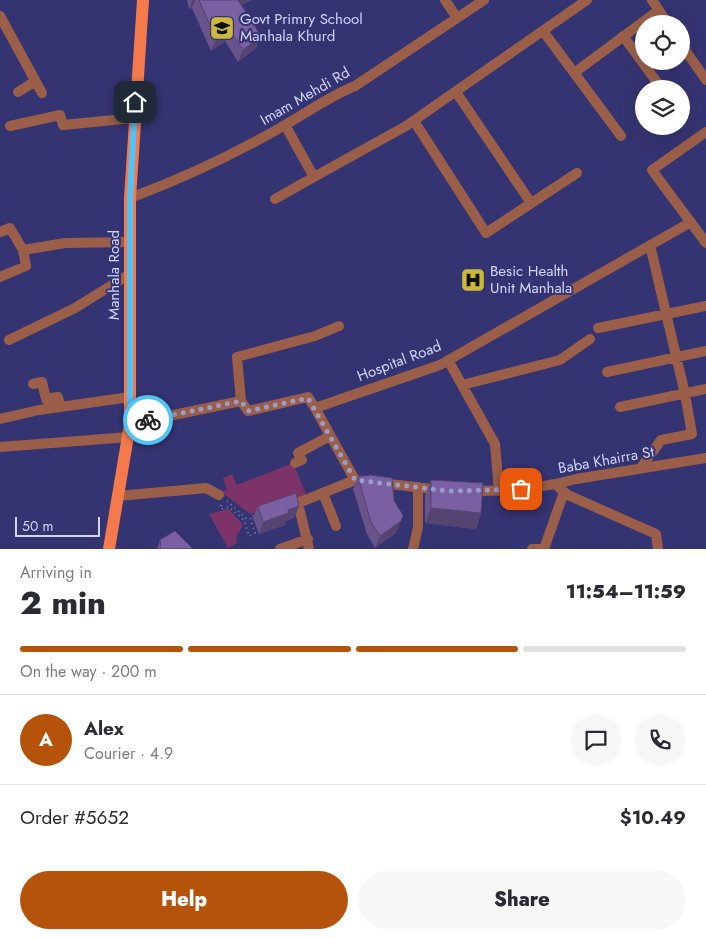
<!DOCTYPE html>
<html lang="en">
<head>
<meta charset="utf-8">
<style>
  :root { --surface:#fff; --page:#f7f7f7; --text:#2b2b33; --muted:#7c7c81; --line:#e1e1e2; --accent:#b45309 }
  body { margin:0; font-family:Jost,sans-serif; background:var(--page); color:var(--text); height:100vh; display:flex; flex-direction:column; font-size:19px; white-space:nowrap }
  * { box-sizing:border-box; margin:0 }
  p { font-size:16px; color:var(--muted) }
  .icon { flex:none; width:28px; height:28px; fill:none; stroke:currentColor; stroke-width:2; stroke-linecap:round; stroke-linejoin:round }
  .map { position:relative; height:549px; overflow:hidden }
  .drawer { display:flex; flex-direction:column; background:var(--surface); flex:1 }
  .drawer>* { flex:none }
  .fabs { position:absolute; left:635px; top:15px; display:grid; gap:10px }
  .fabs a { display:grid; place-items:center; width:55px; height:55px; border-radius:50%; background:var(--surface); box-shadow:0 5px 20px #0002; font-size:25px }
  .scale { position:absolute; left:15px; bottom:12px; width:85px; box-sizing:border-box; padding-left:5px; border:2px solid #d1d5fa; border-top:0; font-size:14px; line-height:18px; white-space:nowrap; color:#d1d5fa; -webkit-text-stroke:4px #353472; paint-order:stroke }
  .pin { position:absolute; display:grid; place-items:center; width:42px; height:42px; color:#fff; margin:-21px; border-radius:10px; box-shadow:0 2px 8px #0006 }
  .courier { position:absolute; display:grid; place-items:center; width:50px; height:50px; margin:-25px; border:4px solid #4fc3f7; border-radius:50%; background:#fff; color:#222; box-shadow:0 1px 6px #0007 }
  .overview em { font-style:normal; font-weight:800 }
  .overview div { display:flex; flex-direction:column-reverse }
  .overview { display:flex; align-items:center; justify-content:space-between; height:85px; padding:0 20px }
  h1 { font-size:32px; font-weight:800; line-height:38px }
  .bar { display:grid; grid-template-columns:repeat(4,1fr); gap:8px 5px; align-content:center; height:60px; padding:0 20px }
  .bar i { height:6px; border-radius:4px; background:var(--line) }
  .bar .selected { background:var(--accent) }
  .bar p { grid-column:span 4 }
  .line { display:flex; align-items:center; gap:12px; padding:0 20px; border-top:1px solid var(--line) }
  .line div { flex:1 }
  .round { display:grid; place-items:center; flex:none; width:52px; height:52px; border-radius:26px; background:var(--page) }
  .primary-button { display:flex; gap:10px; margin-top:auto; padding:10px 20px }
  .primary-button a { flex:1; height:58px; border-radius:30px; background:var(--accent); color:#fff; font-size:20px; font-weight:800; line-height:58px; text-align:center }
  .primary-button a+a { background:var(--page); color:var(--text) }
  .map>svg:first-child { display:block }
  .green { fill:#7d3367 }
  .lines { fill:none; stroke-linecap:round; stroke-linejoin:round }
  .path { stroke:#7c7db0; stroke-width:2; stroke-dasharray:1 4; stroke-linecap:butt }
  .minor { stroke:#9b5f49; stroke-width:10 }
  .primary { stroke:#f47a4b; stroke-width:12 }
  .wall { fill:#69538b }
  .shaded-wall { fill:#554371 }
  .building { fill:#7a60a2; stroke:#554371 }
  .done { stroke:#9a9dca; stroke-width:5; stroke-dasharray:0 9 }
  .route { stroke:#4fc3f7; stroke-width:6 }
  .labels { text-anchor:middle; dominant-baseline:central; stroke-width:4; stroke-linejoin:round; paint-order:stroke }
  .poi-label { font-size:15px; fill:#d1d5fa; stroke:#353472; text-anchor:start }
  .street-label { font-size:15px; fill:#d1d5fa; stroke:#353472 }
</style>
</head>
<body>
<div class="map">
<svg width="706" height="549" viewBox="0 0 706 549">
  <rect width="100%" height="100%" fill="#353472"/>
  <path class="green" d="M293,463l14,33 -57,18 -30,-23 7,-1 -4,-12 9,-4 5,11z
    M229,509l14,16 -7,12 1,6 -9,5 -19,-34z"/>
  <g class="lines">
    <path class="path" d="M227,501l19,17 4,-1
      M221,505v4l8,-2 15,13 5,16 6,-3 -5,-16 5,-2"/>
    <path class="minor" d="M445,0l12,18
      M652,0l16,24
      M0,16l42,77
      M543,31l78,105
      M623,36l39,53
      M681,44l25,36
      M574,73l85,-63
      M18,92l16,-10
      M456,92l75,111
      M414,121l72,112 91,-60
      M10,126l50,-11 3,10 71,-7
      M706,132l-54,38 54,73
      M314,177l92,-51 181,-126
      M130,198c54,-20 105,-44 155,-73 23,-13 45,-29 70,-39l129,-86
      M275,199l39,-22 -29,-52
      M0,232l10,-4 13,22 42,-7 65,-1
      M0,277l26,-11 -3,-16
      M598,328l108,-22
      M9,340l66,-32 55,-34
      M448,360l47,84 4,47
      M607,372l99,-21
      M33,384l9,-2 4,17 12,-2 2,9
      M462,385l98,-25 30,-21
      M241,401l-4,-44 78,-21 24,-10
      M620,407l86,-18
      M315,408l40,72 86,10
      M0,419l39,-9 91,-13
      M130,424l111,-23 7,10 60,-14 7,11 125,-43 251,-143
      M0,447l129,-10
      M295,463l7,-3 -4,-7 32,-17
      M640,469l21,-29 31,-6 -7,-40 -35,-149
      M556,485l12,10 88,39 2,15
      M470,491c36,0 71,-2 106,-12l130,-21
      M323,493l13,33
      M118,496l88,-8 13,7
      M280,549l28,-10
      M309,549l-11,-46 57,-23
      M413,549l5,-22v-40
      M532,549h7
      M544,549l20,-57"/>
    <path class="primary" d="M109,549l21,-125v-226l13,-198"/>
  </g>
  <path class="wall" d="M187,0h65l-11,5 15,43 -18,14 -13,-21 -14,10 -19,-43 -3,1z
    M358,477l38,56 -21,15 -8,-14 -14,-45z
    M431,480l50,33 -5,16 -51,-6v-27z
    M258,506h41l-5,12 -8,3 -1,4 -26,9 -6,-16z
    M160,540l32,9h-35z"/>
  <path class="shaded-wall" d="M192,0h3l-3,8 -3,1z
    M235,0h17l-20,9z
    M229,29l-4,12 -14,10 5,-12z
    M261,36l-5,12 -18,14 5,-12z
    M299,506l-5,12 -8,3 -1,4 -26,9 4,-12 25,-12z
    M431,508l50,5 -5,16 -51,-6z
    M401,521l-5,12 -21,15 5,-12z"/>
  <path class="building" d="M199,0h39l23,36 -18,14 -14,-21 -13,10z
    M370,475l22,3 2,23 9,14 -2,6 -21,15 -9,-14 -13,-45z
    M431,480l52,3 -2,30 -50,-5z
    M296,493l3,13 -11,4 1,3 -26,9 -5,-16z
    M175,531l17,17 -1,1h-30l-1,-9z"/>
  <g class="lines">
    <path class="done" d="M148,420l93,-19 7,10 60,-13 47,82 94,11 72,-2"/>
    <path class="route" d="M135,102l-5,96v226l18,-4"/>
  </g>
  <defs>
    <symbol id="school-square" viewBox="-11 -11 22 22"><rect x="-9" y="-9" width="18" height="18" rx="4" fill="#ccb939" stroke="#353472"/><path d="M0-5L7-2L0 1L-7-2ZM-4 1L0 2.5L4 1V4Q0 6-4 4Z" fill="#111"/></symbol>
    <symbol id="hospital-square" viewBox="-11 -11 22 22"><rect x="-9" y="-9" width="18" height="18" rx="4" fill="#ccb939" stroke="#353472"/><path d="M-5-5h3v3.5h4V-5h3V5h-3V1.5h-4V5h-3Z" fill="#111"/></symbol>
  </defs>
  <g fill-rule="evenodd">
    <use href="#school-square" x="208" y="14" width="28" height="28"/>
    <use href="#hospital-square" x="459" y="266" width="28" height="28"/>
  </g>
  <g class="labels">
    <g class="poi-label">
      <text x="240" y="19">Govt Primry School<tspan x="240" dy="17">Manhala Khurd</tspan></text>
      <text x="490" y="271">Besic Health<tspan x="490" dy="17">Unit Manhala</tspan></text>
    </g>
    <g class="street-label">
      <text transform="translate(305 96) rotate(-30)">Imam Mehdi Rd</text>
      <text transform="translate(114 275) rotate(-90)">Manhala Road</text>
      <text transform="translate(399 361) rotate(-21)">Hospital Road</text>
      <text transform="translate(606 460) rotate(-10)">Baba Khairra St</text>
    </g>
  </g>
</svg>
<div class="fabs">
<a><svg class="icon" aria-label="locate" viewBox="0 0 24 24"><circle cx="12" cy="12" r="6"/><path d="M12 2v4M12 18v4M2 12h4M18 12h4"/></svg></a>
<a><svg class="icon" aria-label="layers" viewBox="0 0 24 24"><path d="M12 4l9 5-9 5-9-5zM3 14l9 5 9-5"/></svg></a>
</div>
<div class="scale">50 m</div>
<div class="pin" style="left:521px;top:489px;background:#ea580c"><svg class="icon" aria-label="bag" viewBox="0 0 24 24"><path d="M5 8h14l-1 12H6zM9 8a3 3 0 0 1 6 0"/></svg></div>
<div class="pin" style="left:135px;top:102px;background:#1f2937"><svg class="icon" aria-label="home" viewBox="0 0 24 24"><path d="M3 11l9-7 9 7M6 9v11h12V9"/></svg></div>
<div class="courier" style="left:148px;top:420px"><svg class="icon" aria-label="bike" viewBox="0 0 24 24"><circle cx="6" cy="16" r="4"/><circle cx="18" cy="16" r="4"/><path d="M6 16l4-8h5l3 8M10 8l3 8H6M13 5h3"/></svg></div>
</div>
<section class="drawer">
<div class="overview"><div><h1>2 min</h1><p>Arriving in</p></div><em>11:54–11:59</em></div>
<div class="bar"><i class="selected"></i><i class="selected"></i><i class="selected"></i><i></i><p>On the way · 200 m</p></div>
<div class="line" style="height:90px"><b class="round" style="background:var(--accent);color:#fff">A</b><div><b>Alex</b><p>Courier · 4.9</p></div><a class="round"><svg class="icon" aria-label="chat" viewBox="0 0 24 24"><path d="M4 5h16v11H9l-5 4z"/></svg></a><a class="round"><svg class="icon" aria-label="phone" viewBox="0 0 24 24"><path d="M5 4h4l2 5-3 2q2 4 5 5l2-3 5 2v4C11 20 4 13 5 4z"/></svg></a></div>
<div class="line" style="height:65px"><div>Order #5652</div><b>$10.49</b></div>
<div class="primary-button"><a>Help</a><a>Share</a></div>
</section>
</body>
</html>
